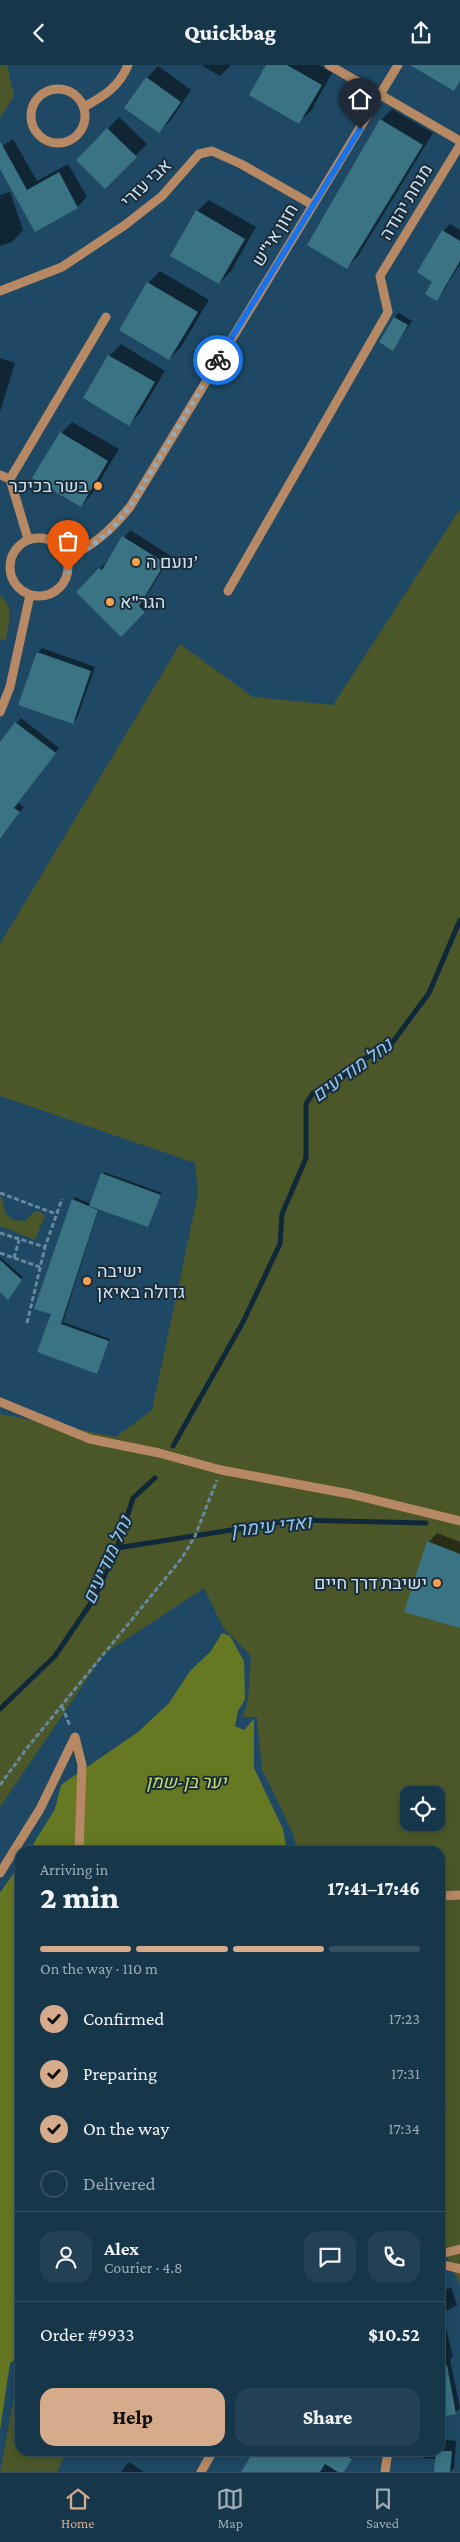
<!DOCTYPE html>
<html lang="en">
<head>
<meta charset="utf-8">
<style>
  :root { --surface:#16364a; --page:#234154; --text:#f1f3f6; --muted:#9eabb5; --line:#355062; --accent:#d6ab8b }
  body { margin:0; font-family:"Crimson Pro",Heebo,serif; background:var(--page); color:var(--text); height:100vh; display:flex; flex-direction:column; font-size:19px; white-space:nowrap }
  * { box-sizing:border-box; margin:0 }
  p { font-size:16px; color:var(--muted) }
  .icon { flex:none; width:28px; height:28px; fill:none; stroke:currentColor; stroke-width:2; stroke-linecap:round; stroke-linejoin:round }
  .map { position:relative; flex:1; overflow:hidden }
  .sheet { position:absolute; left:15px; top:1781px; width:430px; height:610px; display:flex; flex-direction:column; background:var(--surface); border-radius:15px; box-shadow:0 2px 12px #0003,0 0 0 1px var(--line) }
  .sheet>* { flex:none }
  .fabs { position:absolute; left:400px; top:1721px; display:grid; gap:10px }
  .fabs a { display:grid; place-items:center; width:45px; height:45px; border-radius:10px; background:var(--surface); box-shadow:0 2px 12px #0003,0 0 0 1px var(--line); font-size:25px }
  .pin { position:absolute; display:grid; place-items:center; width:42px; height:42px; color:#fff; margin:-51px -21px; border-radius:50% 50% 50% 0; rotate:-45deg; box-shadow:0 0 5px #0007 }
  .pin .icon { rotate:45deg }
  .courier { position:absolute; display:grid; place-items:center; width:50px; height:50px; margin:-25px; border:4px solid #1a73e8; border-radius:50%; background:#fff; color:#222; box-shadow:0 1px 6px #0007 }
  .headline em { font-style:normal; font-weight:800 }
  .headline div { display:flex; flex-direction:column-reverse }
  .headline { display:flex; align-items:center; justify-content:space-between; height:85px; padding:0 25px }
  h1 { font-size:32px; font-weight:800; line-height:38px }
  .bar { display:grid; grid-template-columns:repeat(4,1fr); gap:8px 5px; align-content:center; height:60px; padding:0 25px }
  .bar i { height:6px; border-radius:4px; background:var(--line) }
  .bar .selected { background:var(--accent) }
  .bar p { grid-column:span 4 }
  .line { display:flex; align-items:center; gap:12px; padding:0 25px; border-top:1px solid var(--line) }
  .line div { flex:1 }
  .round { display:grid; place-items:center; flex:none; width:52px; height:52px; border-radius:15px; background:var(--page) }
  ol { padding:0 25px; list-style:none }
  li { display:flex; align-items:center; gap:15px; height:55px }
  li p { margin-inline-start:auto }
  li .icon { padding:5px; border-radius:50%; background:var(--accent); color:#111; stroke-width:4 }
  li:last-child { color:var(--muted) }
  li i { width:28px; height:28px; border:2px solid var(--line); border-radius:50% }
  .primary-button { display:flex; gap:10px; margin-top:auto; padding:10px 25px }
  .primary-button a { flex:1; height:58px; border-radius:15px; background:var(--accent); color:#111; font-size:20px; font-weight:800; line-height:58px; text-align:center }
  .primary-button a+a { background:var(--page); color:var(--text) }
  header { display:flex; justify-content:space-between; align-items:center; height:65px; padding:0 25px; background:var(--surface); font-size:22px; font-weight:800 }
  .menu { display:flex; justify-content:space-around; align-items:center; height:70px; border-top:1px solid var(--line); background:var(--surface); font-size:14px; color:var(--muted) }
  .menu a { display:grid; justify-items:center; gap:2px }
  .menu .selected { color:var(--accent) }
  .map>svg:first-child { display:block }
  .green { fill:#4c5729; fill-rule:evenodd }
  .forest { fill:#677823 }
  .shadow { fill:#0007 }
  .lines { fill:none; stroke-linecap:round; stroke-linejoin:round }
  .stream { stroke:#10293a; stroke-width:5 }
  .building { fill:#397384 }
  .path { stroke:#6789a0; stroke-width:3; stroke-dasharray:5 2.5; stroke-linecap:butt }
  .minor { stroke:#b68863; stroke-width:9 }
  .done { stroke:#8eacc0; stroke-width:5; stroke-dasharray:0 9 }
  .route { stroke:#1a73e8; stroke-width:6 }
  .poi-dot { fill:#fa9f4e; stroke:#1b2c39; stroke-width:2 }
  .labels { text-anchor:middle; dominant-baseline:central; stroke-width:4; stroke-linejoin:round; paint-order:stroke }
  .street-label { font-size:18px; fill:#cbe2f2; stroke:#1b2c39 }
  .poi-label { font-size:18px; fill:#cbe2f2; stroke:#1b2c39; text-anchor:start }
  .park-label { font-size:18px; font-style:italic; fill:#c5de6f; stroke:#1b2c39 }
  .water-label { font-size:19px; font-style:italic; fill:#8cc6f0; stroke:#1b2c39 }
</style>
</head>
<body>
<header><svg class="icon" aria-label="back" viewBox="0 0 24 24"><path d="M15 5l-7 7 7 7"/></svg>Quickbag<svg class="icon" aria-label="share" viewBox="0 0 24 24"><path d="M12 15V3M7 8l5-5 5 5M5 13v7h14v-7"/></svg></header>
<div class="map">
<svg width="460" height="2407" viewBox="0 0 460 2407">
  <rect width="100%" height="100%" fill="#1e4863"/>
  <path class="green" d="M0,0h7l7,31 -14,22z
    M460,444v1776l-20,-44v-131l7,-2 -7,-10v-247h-143l-4,-18 -31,-64 -5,-52h-14l5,-17 3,-44 -28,-29 -19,-39 -100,66 -104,153v-393l116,23 36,-27 46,-216 -3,-31 -195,-67v-152l180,-300 73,53 80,8zM409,1730h27v28h-27z
    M0,531c15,9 8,29 6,44l-6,-1z
    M0,1132h2l3,16 8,7 12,1 10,-10h4l6,5 -10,24 -35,-14z
    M20,2300v86h47l-10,21h-57z"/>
  <path class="forest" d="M222,1568l8,3 14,25 1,38 -7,12 -3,15 9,4 10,-11v49l29,61 4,22h-258l26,-42 6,-24 77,-53 31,-29 21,-32 21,-20z
    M20,1799v492l-10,7 -10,67v-537z"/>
  <path class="shadow" d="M201,0h30l-11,11z
    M267,0h52l13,8 -21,38 -12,11z
    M158,1l33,24 -20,30 -12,11 -12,-53z
    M392,44l41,24 -75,123 -11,11 34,-147z
    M119,52l28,27 -42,43 -28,-27z
    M13,74l24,42 31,-17 19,33 -10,10 -42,23 -35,-63v-19z
    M10,127l13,38 -11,12 -12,4v-51z
    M209,135l47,27 -25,44 -12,12 -22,-72z
    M450,159l10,6v34l-17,28 -6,7 -3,-18 9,-50z
    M160,206l49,29 -28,47 -12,12 -49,-29 28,-47z
    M399,248l13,8 -19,28 2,-32z
    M121,279l44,27 -25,42 -11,11 -44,-26 24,-42z
    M0,293l15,5 -15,49z
    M72,357l47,27 -27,45 -11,12 -20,-73z
    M130,465l41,26 -26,42 6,7 -30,30 -44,-43 33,-34z
    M42,583l53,19 -18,51 -5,5 -34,-70z
    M21,653l38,30 -41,55 6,4 -24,32v-95z
    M104,1107l58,21 -14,33 -49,-18 -36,114 47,17 -14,34 -43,-60 -17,-4 37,-110 2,-2 16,7z
    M0,1192l23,20 -14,19 -9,-5z
    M437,1468l23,9v85l-31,-85z
    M440,2219l5,6 6,-3 6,18 -15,8 11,43 -3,3 10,49 -5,5 -15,-5z
    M440,2374l16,2 -2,27 -4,4 -14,-13 -13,-1v-7h17z
    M255,2386h98l2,1 -11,20h-102z
    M129,2397l15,10h-23z"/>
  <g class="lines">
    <path class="stream" d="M173,1381l70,-124 37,-78 2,-30 24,-56v-54l7,-11 13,-1 33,-30 33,-19 37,-50 31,-73
      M117,1483l178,-28 131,3
      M0,1644l55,-53 40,-59 22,-49 16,-50 22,-20"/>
  </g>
  <path class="building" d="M266,0h21l35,20 -23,39 -50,-29z
    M410,0h50v16l-6,10z
    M146,12l35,25 -22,31 -35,-25z
    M380,54l43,26 -76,124 -40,-24z
    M107,63l30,29 -32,32 -29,-29z
    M0,76l27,49 32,-18 19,36 -43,24 -35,-63z
    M196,145l49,29 -26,45 -49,-28z
    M442,165l18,11v20l-23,40 -12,-7 7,-12 -15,-10z
    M147,217l51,30 -29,48 -50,-30z
    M394,252l14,8 -15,26 -14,-9z
    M108,290l47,27 -26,44 -46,-28z
    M60,367l48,29 -27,46 -49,-29z
    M122,471l43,27 -26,43 6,6 -24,25 -45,-45 23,-24 3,2z
    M37,587l54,19 -18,53 -55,-19z
    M15,657l41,31 -42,55 6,4 -20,27v-97z
    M101,1108l60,22 -13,32 -59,-21z
    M72,1134l26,11 -37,114 48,17 -12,33 -60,-22 14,-38 -17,-5z
    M0,1195l22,20 -14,20 -8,-8z
    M427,1476l33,13v74l-56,-16z
    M447,2300l9,49 -16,3v-51z
    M254,2386h85l13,8 -8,13h-6l-13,-8 -5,8h-79z
    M436,2386h16l-2,21h-16z"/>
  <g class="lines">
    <path class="path" d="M0,1128l56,21
      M0,1168l45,14 17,-48
      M0,1188l40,14
      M14,1193l5,-18
      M27,1258l18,-76
      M62,1641l8,20
      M0,1720l27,-37 155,-190 13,-22 22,-56"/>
    <path class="minor" d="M329,0l131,76
      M31 51a27 27 0 1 1 54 0a27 27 0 1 1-54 0Z
      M84,42c20,-11 35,-20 44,-42
      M0,226l62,-24 63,-42 37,-29 37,-42 13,-3 29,13 72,41
      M0,410l10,4
      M10 502a29 29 0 1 1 58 0a29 29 0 1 1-58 0Z
      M28,474l-18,-60 96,-162
      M67,494c28,-15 43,-28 63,-52l268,-442
      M228,526l160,-279 -8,-36 80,-131
      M0,647l10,-25 20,-92
      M0,1337l90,37 69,14 62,17 129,24 110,27
      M75,1672l7,28 -3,86
      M0,1808l40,-64 35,-72
      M440,1831l20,-1
      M440,2189l20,-5
      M440,2199l20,5
      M201,2407l12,-21
      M385,2407l3,-21"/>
  </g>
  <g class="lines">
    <path class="done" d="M68,506l-1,-12 23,-12 19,-15 21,-25 88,-147"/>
    <path class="route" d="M218,295l142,-231"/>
  </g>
  <g class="poi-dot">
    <circle cx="98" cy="421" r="5"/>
    <circle cx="136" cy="497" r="5"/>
    <circle cx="110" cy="537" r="5"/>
    <circle cx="87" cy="1216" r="5"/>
    <circle cx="437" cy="1518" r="5"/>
  </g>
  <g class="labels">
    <g class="street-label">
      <text transform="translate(146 118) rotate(-43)">אבי עזרי</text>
      <text transform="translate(406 137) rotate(-59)">מנחת יהודה</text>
      <text transform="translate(275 170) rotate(-58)">חזון אי"ש</text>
    </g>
    <g class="poi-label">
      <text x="88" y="421" text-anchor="end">בשר בכיכר</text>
      <text x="146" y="497">נועם ה’</text>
      <text x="120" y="537">הגר"א</text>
      <text x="97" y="1206">ישיבה<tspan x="97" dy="21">גדולה באיאן</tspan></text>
      <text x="427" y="1518" text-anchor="end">ישיבת דרך חיים</text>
    </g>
    <g class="park-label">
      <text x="186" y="1717">יער בן-שמן</text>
    </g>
    <g class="water-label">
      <text transform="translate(352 1005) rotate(-36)">נחל מודיעים</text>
      <text transform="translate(271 1461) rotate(-6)">ואדי עימרן</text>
      <text transform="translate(107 1495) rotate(-66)">נחל מודיעים</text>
    </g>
  </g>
</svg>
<div class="fabs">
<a><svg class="icon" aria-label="locate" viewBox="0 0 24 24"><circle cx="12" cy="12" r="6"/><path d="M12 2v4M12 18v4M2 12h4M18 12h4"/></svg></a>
</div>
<div class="pin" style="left:68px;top:506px;background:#ea580c"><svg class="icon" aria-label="bag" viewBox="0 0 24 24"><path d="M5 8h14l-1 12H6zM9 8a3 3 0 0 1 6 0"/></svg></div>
<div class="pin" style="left:360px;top:64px;background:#1f2937"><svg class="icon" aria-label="home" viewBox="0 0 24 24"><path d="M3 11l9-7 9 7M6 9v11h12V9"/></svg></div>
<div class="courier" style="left:218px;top:295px"><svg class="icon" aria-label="bike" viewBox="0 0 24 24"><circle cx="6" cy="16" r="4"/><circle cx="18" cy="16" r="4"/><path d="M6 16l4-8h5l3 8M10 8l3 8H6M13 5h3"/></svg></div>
<section class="sheet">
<div class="headline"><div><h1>2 min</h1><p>Arriving in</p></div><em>17:41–17:46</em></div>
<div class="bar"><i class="selected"></i><i class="selected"></i><i class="selected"></i><i></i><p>On the way · 110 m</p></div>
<ol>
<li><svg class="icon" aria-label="check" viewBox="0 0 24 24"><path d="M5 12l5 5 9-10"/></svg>Confirmed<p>17:23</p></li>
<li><svg class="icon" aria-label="check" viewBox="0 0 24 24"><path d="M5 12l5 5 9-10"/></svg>Preparing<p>17:31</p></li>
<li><svg class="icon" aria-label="check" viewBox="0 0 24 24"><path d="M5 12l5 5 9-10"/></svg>On the way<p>17:34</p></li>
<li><i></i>Delivered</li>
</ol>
<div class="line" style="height:90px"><a class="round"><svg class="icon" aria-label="person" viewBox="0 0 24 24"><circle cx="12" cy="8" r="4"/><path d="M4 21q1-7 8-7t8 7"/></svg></a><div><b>Alex</b><p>Courier · 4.8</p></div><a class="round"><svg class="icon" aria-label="chat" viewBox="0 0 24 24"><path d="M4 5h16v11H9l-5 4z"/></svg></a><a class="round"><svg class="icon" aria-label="phone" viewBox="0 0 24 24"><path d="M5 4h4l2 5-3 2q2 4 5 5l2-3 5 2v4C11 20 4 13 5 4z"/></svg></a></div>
<div class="line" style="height:65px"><div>Order #9933</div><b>$10.52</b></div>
<div class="primary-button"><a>Help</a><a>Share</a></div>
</section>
</div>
<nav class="menu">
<a class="selected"><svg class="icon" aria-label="home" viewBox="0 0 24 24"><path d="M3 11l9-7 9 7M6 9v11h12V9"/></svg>Home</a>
<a><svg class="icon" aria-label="map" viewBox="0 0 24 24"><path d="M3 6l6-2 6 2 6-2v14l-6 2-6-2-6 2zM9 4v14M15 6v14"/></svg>Map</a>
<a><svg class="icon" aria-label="saved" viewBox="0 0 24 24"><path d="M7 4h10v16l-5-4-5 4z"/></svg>Saved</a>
</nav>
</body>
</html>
